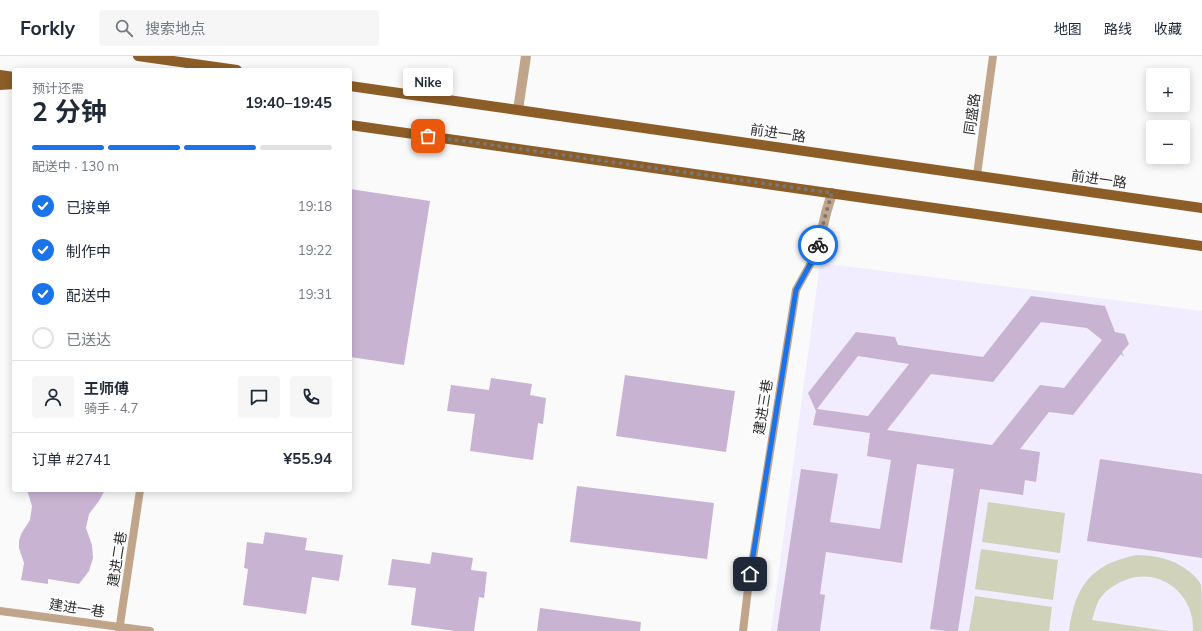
<!DOCTYPE html>
<html lang="zh">
<head>
<meta charset="utf-8">
<style>
  :root { --surface:#fff; --page:#f6f6f7; --text:#1f2937; --muted:#747a83; --line:#e0e1e3; --accent:#1a73e8 }
  body { margin:0; font-family:Mulish,"Noto Sans SC",sans-serif; background:var(--page); color:var(--text); height:100vh; display:flex; flex-direction:column; font-size:15px; white-space:nowrap }
  * { box-sizing:border-box; margin:0 }
  p { font-size:13px; color:var(--muted) }
  .icon { flex:none; width:22px; height:22px; fill:none; stroke:currentColor; stroke-width:2; stroke-linecap:round; stroke-linejoin:round }
  .map { position:relative; flex:1; overflow:hidden }
  .panel { position:absolute; left:12px; top:12px; width:340px; height:424px; display:flex; flex-direction:column; background:var(--surface); border-radius:4px; box-shadow:0 2px 10px #0003 }
  .panel>* { flex:none }
  .fabs { position:absolute; left:1146px; top:12px; display:grid; gap:8px }
  .fabs a { display:grid; place-items:center; width:44px; height:44px; border-radius:4px; background:var(--surface); box-shadow:0 2px 10px #0003; font-size:20px }
  .pin { position:absolute; display:grid; place-items:center; width:34px; height:34px; color:#fff; margin:-17px; border-radius:8px; box-shadow:0 2px 6px #0006 }
  .courier { position:absolute; display:grid; place-items:center; width:40px; height:40px; margin:-20px; border:3px solid #1a73e8; border-radius:50%; background:#fff; color:#222; box-shadow:0 1px 5px #0007 }
  .bubble { position:absolute; height:28px; border-radius:4px; background:var(--surface); box-shadow:0 2px 10px #0003; font-size:13px; font-weight:700; line-height:28px; text-align:center }
  .head em { font-style:normal; font-weight:700 }
  .head div { display:flex; flex-direction:column-reverse }
  .head { display:flex; align-items:center; justify-content:space-between; height:68px; padding:0 20px }
  h1 { font-size:26px; font-weight:700; line-height:30px }
  .bar { display:grid; grid-template-columns:repeat(4,1fr); gap:6px 4px; align-content:center; height:48px; padding:0 20px }
  .bar i { height:5px; border-radius:3px; background:var(--line) }
  .bar .current { background:var(--accent) }
  .bar p { grid-column:span 4 }
  .line { display:flex; align-items:center; gap:10px; padding:0 20px; border-top:1px solid var(--line) }
  .line div { flex:1 }
  .round { display:grid; place-items:center; flex:none; width:42px; height:42px; border-radius:4px; background:var(--page) }
  ol { padding:0 20px; list-style:none }
  li { display:flex; align-items:center; gap:12px; height:44px }
  li p { margin-inline-start:auto }
  li .icon { padding:4px; border-radius:50%; background:var(--accent); color:#fff; stroke-width:4 }
  li:last-child { color:var(--muted) }
  li i { width:22px; height:22px; border:2px solid var(--line); border-radius:50% }
  header { display:flex; align-items:center; gap:24px; box-sizing:border-box; height:56px; padding:0 20px; background:var(--surface); border-bottom:1px solid var(--line) }
  header strong { font-size:19px }
  nav { display:flex; gap:22px; margin-inline-start:auto; font-size:14px }
  .search { width:280px; height:36px; background:var(--page); display:flex; align-items:center; gap:10px; box-sizing:border-box; padding:0 14px; border-radius:4px; color:var(--muted); font-size:15px }
  .map>svg:first-child { display:block }
  .education { fill:#f1edfe }
  .green { fill:#d0d2ba }
  .building { fill:#c9b3d2; fill-rule:evenodd }
  .lines { fill:none; stroke-linecap:round; stroke-linejoin:round }
  .service { stroke:#c0a58a; stroke-width:8 }
  .minor { stroke:#c0a58a; stroke-width:10 }
  .primary { stroke:#8c5d27; stroke-width:10 }
  .done { stroke:#777; stroke-width:4; stroke-dasharray:0 7.2 }
  .route { stroke:#1a73e8; stroke-width:5 }
  .labels { text-anchor:middle; dominant-baseline:central; stroke-width:3; stroke-linejoin:round; paint-order:stroke }
  .street-label { font-size:14px; fill:#303030; stroke:#fff }
</style>
</head>
<body>
<header>
<strong>Forkly</strong>
<div class="search"><svg class="icon" aria-label="search" viewBox="0 0 24 24"><circle cx="10" cy="10" r="6"/><path d="M15 15l6 6"/></svg>搜索地点</div>
<nav><a>地图</a><a>路线</a><a>收藏</a></nav>
</header>
<div class="map">
<svg width="1202" height="575" viewBox="0 0 1202 575">
  <rect width="100%" height="100%" fill="#fafafb"/>
  <path class="education" d="M820,207l382,48v320h-431z"/>
  <path class="green" d="M988,446l77,11 -5,40 -78,-11z
    M981,493l77,11 -5,40 -78,-11z
    M1137,499c22,1 37,4 54,18 4,4 8,7 10,12 1,5 1,38 1,46h-9c2,-38 -35,-66 -70,-50 -10,4 -18,10 -24,19 -3,6 -5,13 -7,20l75,11h-98c6,-45 22,-67 68,-76z
    M975,540l77,11 -3,24h-80z"/>
  <path class="building" d="M350,133l80,12 -26,164 -54,-8z
    M1031,240l74,10 10,26 10,2 4,10 -7,8 2,5 -3,-3 -48,61 -24,-3 -29,37 20,3 -4,30 -11,-2 -2,15 -43,-6 -22,142h-12l-16,-2 24,-160 -37,-5 -15,99 -76,-11 -6,42 5,1 -5,36h-43l24,-162 37,5 -8,48 50,7 11,-69 -24,-4 3,-23 -57,-8 3,-14 -8,-18 48,-61 39,5 3,8 85,12zM1041,266l46,6 15,12 -38,48 -24,-3 -48,60 -105,-15 44,-56 62,8zM858,300l51,8 -41,52 -51,-7z
    M625,319l110,16 -9,61 -110,-16z
    M491,322l41,6 -2,11 16,3 -3,26 -5,-1 -5,37 -63,-9 5,-37 -28,-3 4,-26 38,5z
    M1100,403l102,15v84l-115,-17z
    M577,430l137,17 -7,56 -137,-17z
    M27,434h78l-6,11 -10,13 -3,14 6,17 1,13 -4,13 -10,13 -31,-5v5l-27,-4 3,-17 -5,-15v-7l2,-7 9,-14 2,-14z
    M265,476l42,6 -2,12 38,5 -4,26 -27,-4 -6,37 -63,-9 5,-36 -4,-1 3,-26 16,2z
    M432,496l41,6 -2,12 16,2 -3,26 -5,-1 -5,34h-19l-44,-6 5,-37 -28,-3 4,-26 38,5z
    M540,552l101,14 -1,9h-103z"/>
  <g class="lines">
    <path class="service" d="M977,119l16,-119
      M0,555l150,20
      M119,575l21,-141
      M743,575l5,-42 48,-299 21,-38"/>
    <path class="minor" d="M518,54l8,-54
      M817,196l9,-39 6,-20"/>
    <path class="primary" d="M138,0l99,14
      M0,19l14,2
      M0,29l14,-1
      M350,30l852,122
      M350,69l852,121"/>
  </g>
  <g class="lines">
    <path class="done" d="M428,80l404,57 -6,20 -8,32"/>
    <path class="route" d="M750,518l46,-284 21,-38 1,-7"/>
  </g>
  <g class="labels">
    <g class="street-label">
      <text transform="translate(972 58) rotate(-82)">同盛路</text>
      <text transform="translate(778 77) rotate(8)">前进一路</text>
      <text transform="translate(1099 123) rotate(8)">前进一路</text>
      <text transform="translate(763 351) rotate(-81)">建进三巷</text>
      <text transform="translate(117 503) rotate(-81)">建进二巷</text>
      <text transform="translate(77 552) rotate(8)">建进一巷</text>
    </g>
  </g>
</svg>
<div class="fabs">
<a>+</a>
<a>−</a>
</div>
<div class="pin" style="left:428px;top:80px;background:#ea580c"><svg class="icon" aria-label="bag" viewBox="0 0 24 24"><path d="M5 8h14l-1 12H6zM9 8a3 3 0 0 1 6 0"/></svg></div>
<div class="pin" style="left:750px;top:518px;background:#1f2937"><svg class="icon" aria-label="home" viewBox="0 0 24 24"><path d="M3 11l9-7 9 7M6 9v11h12V9"/></svg></div>
<div class="courier" style="left:818px;top:189px"><svg class="icon" aria-label="bike" viewBox="0 0 24 24"><circle cx="6" cy="16" r="4"/><circle cx="18" cy="16" r="4"/><path d="M6 16l4-8h5l3 8M10 8l3 8H6M13 5h3"/></svg></div>
<div class="bubble" style="left:403px;top:12px;width:50px">Nike</div>
<section class="panel">
<div class="head"><div><h1>2 分钟</h1><p>预计还需</p></div><em>19:40–19:45</em></div>
<div class="bar"><i class="current"></i><i class="current"></i><i class="current"></i><i></i><p>配送中 · 130 m</p></div>
<ol>
<li><svg class="icon" aria-label="check" viewBox="0 0 24 24"><path d="M5 12l5 5 9-10"/></svg>已接单<p>19:18</p></li>
<li><svg class="icon" aria-label="check" viewBox="0 0 24 24"><path d="M5 12l5 5 9-10"/></svg>制作中<p>19:22</p></li>
<li><svg class="icon" aria-label="check" viewBox="0 0 24 24"><path d="M5 12l5 5 9-10"/></svg>配送中<p>19:31</p></li>
<li><i></i>已送达</li>
</ol>
<div class="line" style="height:72px"><a class="round"><svg class="icon" aria-label="person" viewBox="0 0 24 24"><circle cx="12" cy="8" r="4"/><path d="M4 21q1-7 8-7t8 7"/></svg></a><div><b>王师傅</b><p>骑手 · 4.7</p></div><a class="round"><svg class="icon" aria-label="chat" viewBox="0 0 24 24"><path d="M4 5h16v11H9l-5 4z"/></svg></a><a class="round"><svg class="icon" aria-label="phone" viewBox="0 0 24 24"><path d="M5 4h4l2 5-3 2q2 4 5 5l2-3 5 2v4C11 20 4 13 5 4z"/></svg></a></div>
<div class="line" style="height:52px"><div>订单 #2741</div><b>¥55.94</b></div>
</section>
</div>
</body>
</html>
